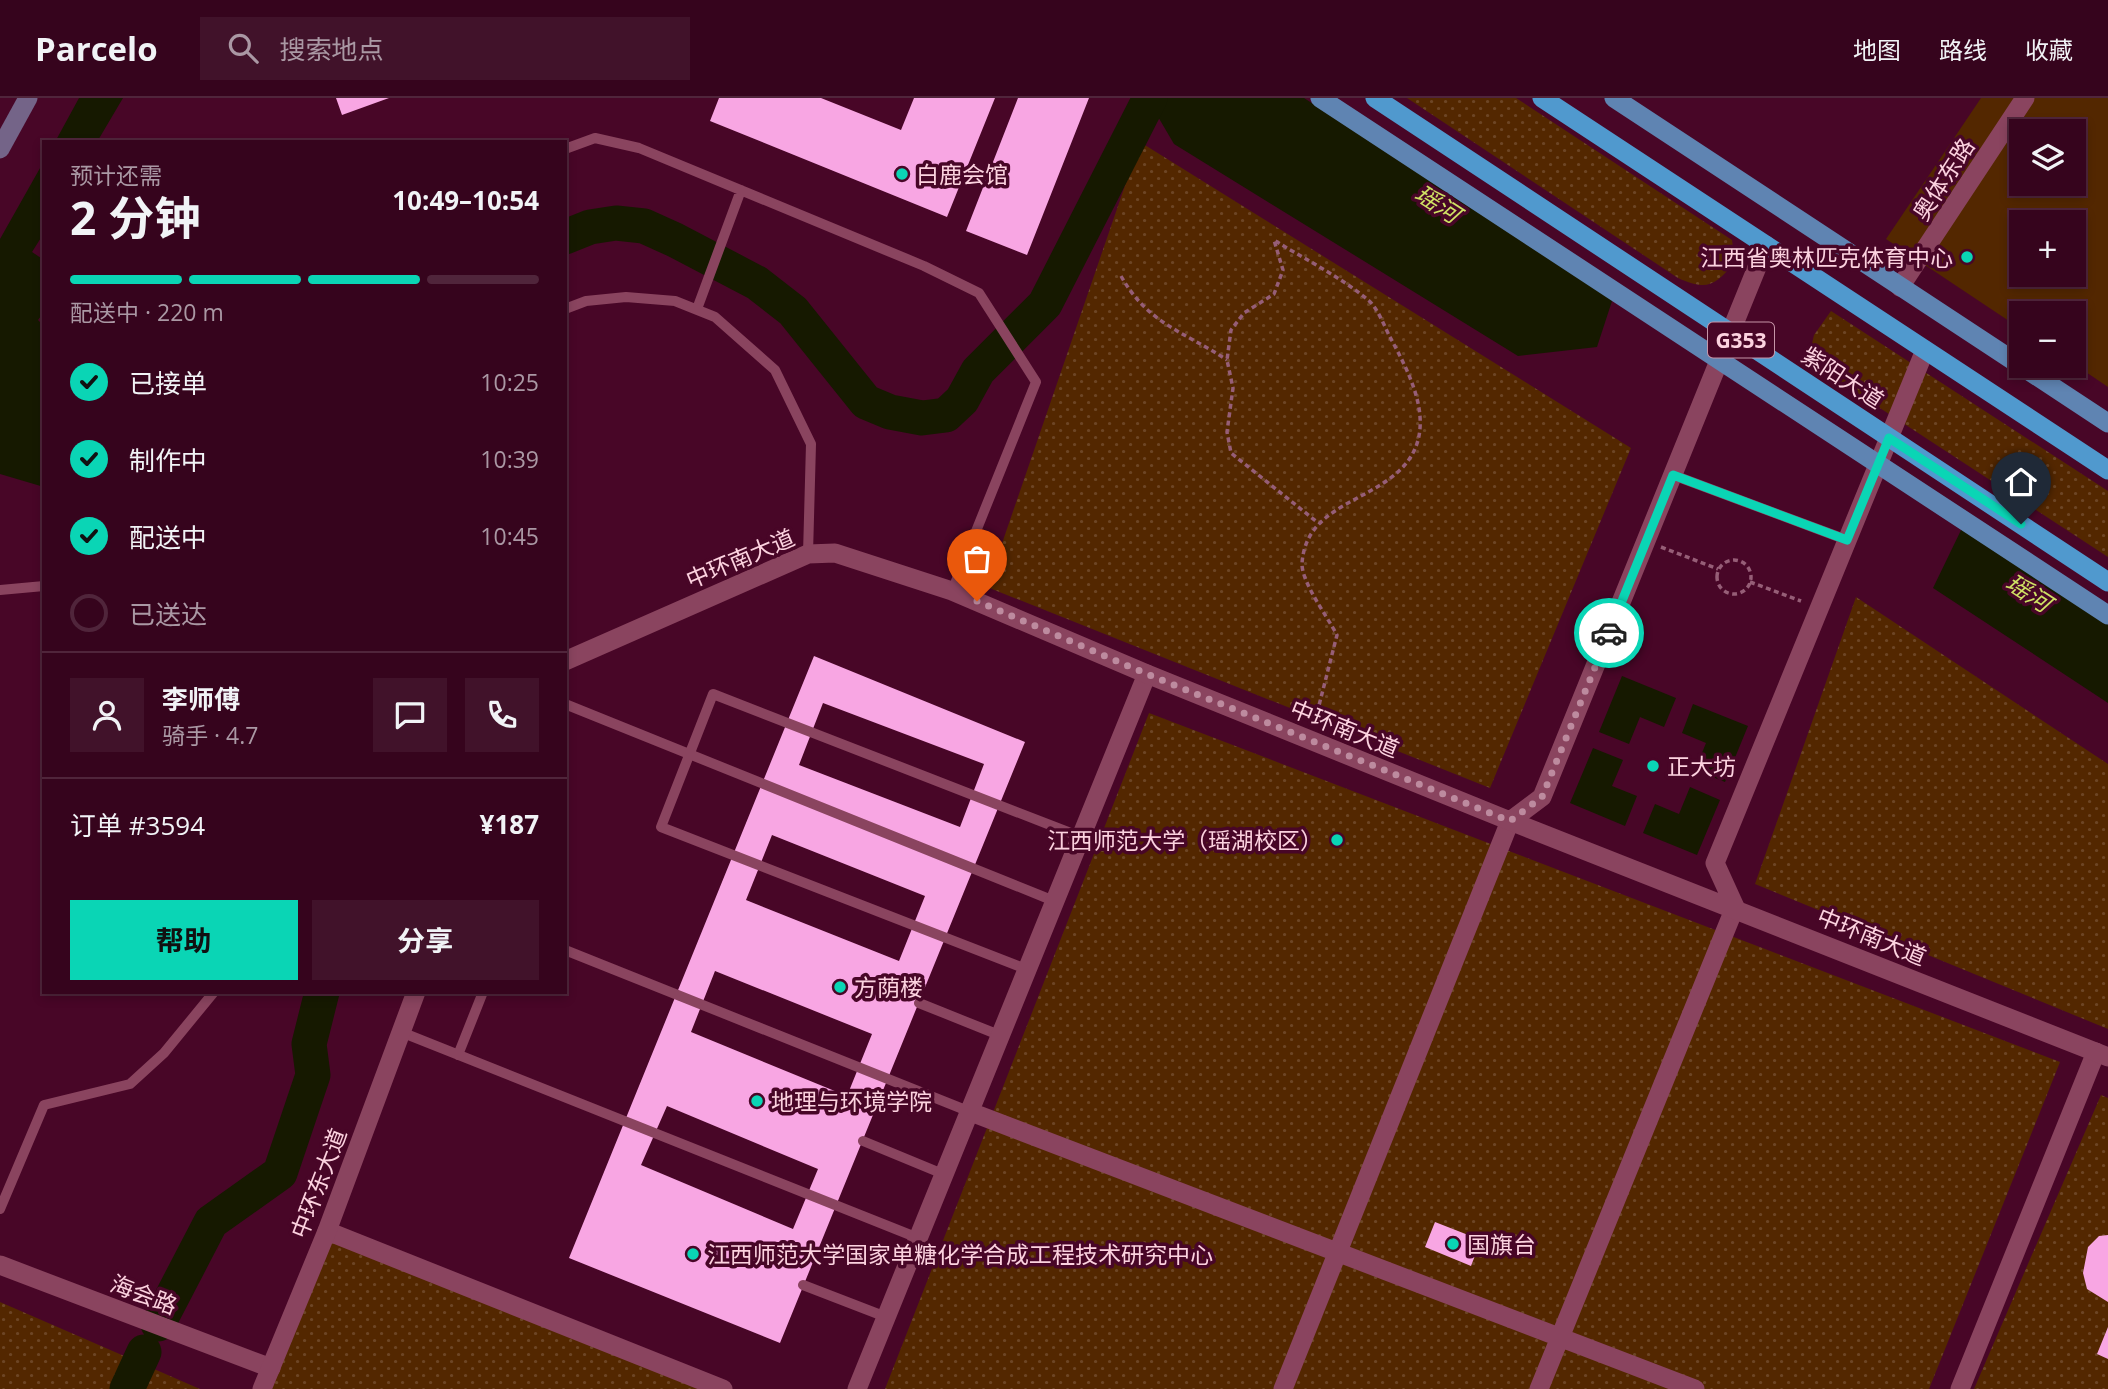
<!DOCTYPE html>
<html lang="zh">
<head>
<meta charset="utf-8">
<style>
  :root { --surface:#36041d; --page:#41122a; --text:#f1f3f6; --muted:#aa98a4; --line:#50253b; --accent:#0ad5b5 }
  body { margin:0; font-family:"Open Sans","Noto Sans SC",sans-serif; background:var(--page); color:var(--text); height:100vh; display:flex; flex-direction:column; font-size:26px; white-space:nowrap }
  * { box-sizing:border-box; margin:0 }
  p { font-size:23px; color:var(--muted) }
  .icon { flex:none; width:38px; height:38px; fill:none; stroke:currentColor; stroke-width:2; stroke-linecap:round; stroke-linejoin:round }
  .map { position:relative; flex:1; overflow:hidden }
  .side { position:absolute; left:42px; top:42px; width:525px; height:854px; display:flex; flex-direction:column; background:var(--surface); border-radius:0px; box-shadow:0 4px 10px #0003,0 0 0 2px var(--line) }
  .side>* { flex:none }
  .controls { position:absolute; left:2009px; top:21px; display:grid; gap:14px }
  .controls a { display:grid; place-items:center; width:77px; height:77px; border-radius:0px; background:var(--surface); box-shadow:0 4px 10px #0003,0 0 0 2px var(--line); font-size:35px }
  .pin { position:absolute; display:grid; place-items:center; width:60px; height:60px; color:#fff; margin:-72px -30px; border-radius:50% 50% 50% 0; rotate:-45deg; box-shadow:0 0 7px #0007 }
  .pin .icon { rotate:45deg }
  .courier { position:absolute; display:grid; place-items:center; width:70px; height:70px; margin:-35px; border:5px solid #0ad5b5; border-radius:50%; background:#fff; color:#222; box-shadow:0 2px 9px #0007 }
  .summary em { font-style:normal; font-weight:700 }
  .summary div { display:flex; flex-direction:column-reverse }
  .summary { display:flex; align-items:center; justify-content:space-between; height:119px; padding:0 28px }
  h1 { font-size:46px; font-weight:700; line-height:52px }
  .bar { display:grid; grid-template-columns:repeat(4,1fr); gap:10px 7px; align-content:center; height:84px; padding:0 28px }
  .bar i { height:9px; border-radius:5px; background:var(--line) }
  .bar .current { background:var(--accent) }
  .bar p { grid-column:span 4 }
  .line { display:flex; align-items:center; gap:18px; padding:0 28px; border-top:2px solid var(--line) }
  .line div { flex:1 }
  .round { display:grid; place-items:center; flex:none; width:74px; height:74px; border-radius:0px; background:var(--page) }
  ol { padding:0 28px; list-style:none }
  li { display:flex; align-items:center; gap:21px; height:77px }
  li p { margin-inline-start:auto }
  li .icon { padding:7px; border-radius:50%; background:var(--accent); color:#111; stroke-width:4 }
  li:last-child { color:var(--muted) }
  li i { width:38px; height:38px; border:4px solid var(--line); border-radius:50% }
  .cta { display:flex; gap:14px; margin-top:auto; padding:14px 28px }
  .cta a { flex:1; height:80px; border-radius:0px; background:var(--accent); color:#111; font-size:28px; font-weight:700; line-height:80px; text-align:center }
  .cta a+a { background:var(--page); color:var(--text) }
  header { display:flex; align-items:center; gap:42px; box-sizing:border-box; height:98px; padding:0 35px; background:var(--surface); border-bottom:2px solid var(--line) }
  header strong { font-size:33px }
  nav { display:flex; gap:38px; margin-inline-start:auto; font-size:24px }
  .search { width:490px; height:63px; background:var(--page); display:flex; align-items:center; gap:18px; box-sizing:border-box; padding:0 24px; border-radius:0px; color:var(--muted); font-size:26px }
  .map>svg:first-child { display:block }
  .grass { fill:url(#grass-dots) }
  .garden { fill:#532700; fill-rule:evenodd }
  .water { fill:#161900 }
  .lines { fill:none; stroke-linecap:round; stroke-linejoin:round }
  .river { stroke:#161900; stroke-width:35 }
  .building { fill:#f8a6e3; fill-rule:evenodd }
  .path { stroke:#965e77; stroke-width:3.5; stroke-dasharray:5 3.5; stroke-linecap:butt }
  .service { stroke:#8a445f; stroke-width:10 }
  .minor { stroke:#8a445f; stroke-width:19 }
  .tertiary { stroke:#8a445f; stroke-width:19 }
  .secondary { stroke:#746488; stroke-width:19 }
  .primary { stroke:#5f84b2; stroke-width:19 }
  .trunk { stroke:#5099ce; stroke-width:19 }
  .done { stroke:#bd8b9f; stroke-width:7; stroke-dasharray:0 12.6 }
  .route { stroke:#0ad5b5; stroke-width:9 }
  .poi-dot { fill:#0ad5b5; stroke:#480627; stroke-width:2.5 }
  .labels { text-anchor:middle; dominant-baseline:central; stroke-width:7; stroke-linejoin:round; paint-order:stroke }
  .shield { fill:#480627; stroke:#c695a8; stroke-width:2 }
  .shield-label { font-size:21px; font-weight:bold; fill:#fcd2df }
  .poi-label { font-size:23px; fill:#fcd2df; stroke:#480627; text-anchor:start }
  .street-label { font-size:23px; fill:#fcd2df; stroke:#480627 }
  .water-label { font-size:24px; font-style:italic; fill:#cfe264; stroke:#480627 }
</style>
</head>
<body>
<header>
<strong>Parcelo</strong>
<div class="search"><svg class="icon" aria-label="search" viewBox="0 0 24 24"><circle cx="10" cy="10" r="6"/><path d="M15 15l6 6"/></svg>搜索地点</div>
<nav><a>地图</a><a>路线</a><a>收藏</a></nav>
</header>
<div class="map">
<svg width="2108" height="1291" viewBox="0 0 2108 1291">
  <defs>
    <pattern id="grass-dots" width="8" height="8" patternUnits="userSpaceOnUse" patternTransform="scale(1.75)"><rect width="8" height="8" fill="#532700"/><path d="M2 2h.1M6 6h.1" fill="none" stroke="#6d4525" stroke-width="1.8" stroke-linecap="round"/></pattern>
  </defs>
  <rect width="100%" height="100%" fill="#480627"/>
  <path class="grass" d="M1407,0h109l216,142 3,22c-20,24 -28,29 -57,16z
    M1140,44l491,306 -141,340 -503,-201z
    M1831,213l277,180v66l-300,-196 6,-26z
    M1856,499l252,167v265l-353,-145z
    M1149,615l911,349 -131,327h-1044z
    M2101,997l7,3v291h-134z
    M327,1133l396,158h-461z
    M0,1204l200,87h-200z"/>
  <path class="garden" d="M1981,0h127v289l-34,-23v-51h-53v16l-135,-90zM2021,33h53v53h-53zM2021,124h53v53h-53z"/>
  <path class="water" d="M79,0h44l-26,44h-42z
    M1147,0h157l309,200 -16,49 -79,9 -344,-212z
    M44,63v72l-12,19 12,8v52l-6,8 6,6v161l-44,-13v-235z
    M1963,428l145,95v82l-175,-115z
    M1622,578l54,22 -12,29 -24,-10 -11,27 -30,-12z
    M1693,606l55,22 -23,56 -30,-12 11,-27 -24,-10z
    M1593,650l30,12 -11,26 25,10 -12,30 -55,-23z
    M1690,689l30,13 -23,55 -54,-22 12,-29 24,10z"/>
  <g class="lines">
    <path class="river" d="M565,139l25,-10 26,-4 28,3 31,14 82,43 36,28 73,91 24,10 32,6 24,-3 16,-15 16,-29 67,-67 105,-206
      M158,1226l53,-102 69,-49 33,-98 -4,-31 13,-52
      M127,1291l17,-37"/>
  </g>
  <path class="building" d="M336,0h53l-47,17z
    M719,0h102l80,32 13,-32h81l-48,119 -237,-96z
    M1018,0h71l-62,157 -61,-24z
    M814,558l211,86 -245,601 -211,-85zM823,605l161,61 -24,63 -161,-62zM772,737l153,61 -26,65 -153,-61zM715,873l157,63 -25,62 -156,-64zM667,1008l151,63 -25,60 -152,-64z
    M1435,1124l46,18 -10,26 -46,-19z
    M2108,1137v67l-21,-13 -4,-16 5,-26 11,-11z
    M2108,1229v32l-11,-5z"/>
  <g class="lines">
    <path class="path" d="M1121,178c27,48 62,55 106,84
      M1661,449l57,22
      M1717 479a17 17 0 1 1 34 0a17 17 0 1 1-34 0Z
      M1750,484l51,19
      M1315,623l22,-86c-10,-19 -35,-52 -35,-71 3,-57 65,-61 99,-95 39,-39 10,-93 -11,-132 -6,-11 -12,-29 -22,-37 -27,-23 -64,-41 -94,-60l9,30 -9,24 -30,19 -13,17 -4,30 6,28 -6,44 4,21 86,69"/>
    <path class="service" d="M565,51l30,-11 44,10 285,118 55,27 57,89 -84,209
      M565,211l21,-8 40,-4 49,4 40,16 60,53 36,74 -3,110
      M697,211l44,-119
      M1673,377l174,65
      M0,492l44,-4
      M565,606l489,197
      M565,852l403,161
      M1026,871l-365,-142 52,-133 368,143
      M919,905l80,32
      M401,934l517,206
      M458,957l25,-63
      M863,1043l80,33
      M0,1111l44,-104 86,-21 34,-31 50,-61
      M803,1187l83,32"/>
    <path class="minor" d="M1900,189l125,-189
      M968,1013l727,278
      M327,1133l396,158
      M0,1167l271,103
      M857,1291l290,-715
      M1283,1291l227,-568
      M1539,1291l196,-482
      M1960,1291l136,-337"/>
    <path class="tertiary" d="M565,563l243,-107 27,-1 117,38 195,83 363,147 598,236
      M1510,723l32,-24 224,-552
      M1735,809l-20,-44 210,-513
      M262,1291l65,-158 89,-239"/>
    <path class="secondary" d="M0,51l28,-51"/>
    <path class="primary" d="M1320,0l788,517
      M1614,0l494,325"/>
    <path class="trunk" d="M1375,0l733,484
      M1542,0l566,372"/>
  </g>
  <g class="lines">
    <path class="done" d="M977,503l170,73 363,147 32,-24 67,-164"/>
    <path class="route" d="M1609,535l64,-158 174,65 42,-102 132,86"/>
  </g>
  <g class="poi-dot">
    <circle cx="902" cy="76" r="7"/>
    <circle cx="1967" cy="159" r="7"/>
    <circle cx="1653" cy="668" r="7"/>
    <circle cx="1337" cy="742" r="7"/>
    <circle cx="840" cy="889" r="7"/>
    <circle cx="757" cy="1003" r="7"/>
    <circle cx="1453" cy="1146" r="7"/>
    <circle cx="693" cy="1156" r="7"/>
  </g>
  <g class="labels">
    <rect class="shield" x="1708" y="224.5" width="66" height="35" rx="5"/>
    <g class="shield-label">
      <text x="1741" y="242">G353</text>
    </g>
    <g class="poi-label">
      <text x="916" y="76">白鹿会馆</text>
      <text x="1953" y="159" text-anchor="end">江西省奥林匹克体育中心</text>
      <text x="1667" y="668">正大坊</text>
      <text x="1323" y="742" text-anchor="end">江西师范大学（瑶湖校区）</text>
      <text x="854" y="889">方荫楼</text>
      <text x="771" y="1003">地理与环境学院</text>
      <text x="1467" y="1146">国旗台</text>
      <text x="707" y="1156">江西师范大学国家单糖化学合成工程技术研究中心</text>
    </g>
    <g class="street-label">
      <text transform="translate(1943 81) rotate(-57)">奥体东路</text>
      <text transform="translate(1843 279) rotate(33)">紫阳大道</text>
      <text transform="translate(740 460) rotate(-23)">中环南大道</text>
      <text transform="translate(1345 630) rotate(22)">中环南大道</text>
      <text transform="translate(1872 838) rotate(22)">中环南大道</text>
      <text transform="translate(318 1085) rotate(-69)">中环东大道</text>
      <text transform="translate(144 1196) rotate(21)">海会路</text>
    </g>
    <g class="water-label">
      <text transform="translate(1438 105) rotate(33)">瑶河</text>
      <text transform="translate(2029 494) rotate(33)">瑶河</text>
    </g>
  </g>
</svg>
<div class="controls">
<a><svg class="icon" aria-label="layers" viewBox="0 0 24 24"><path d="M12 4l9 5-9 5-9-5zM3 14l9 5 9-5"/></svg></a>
<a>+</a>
<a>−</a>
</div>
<div class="pin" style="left:977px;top:503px;background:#ea580c"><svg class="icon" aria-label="bag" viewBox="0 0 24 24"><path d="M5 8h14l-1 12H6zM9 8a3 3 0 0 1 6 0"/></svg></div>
<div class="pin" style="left:2021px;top:426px;background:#1f2937"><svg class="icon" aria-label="home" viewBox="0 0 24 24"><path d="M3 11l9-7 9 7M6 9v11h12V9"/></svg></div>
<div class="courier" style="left:1609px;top:535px"><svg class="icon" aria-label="car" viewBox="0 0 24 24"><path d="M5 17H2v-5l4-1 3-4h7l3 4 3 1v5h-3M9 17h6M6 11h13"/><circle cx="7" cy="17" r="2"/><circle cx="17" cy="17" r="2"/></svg></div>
<section class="side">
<div class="summary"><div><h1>2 分钟</h1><p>预计还需</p></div><em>10:49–10:54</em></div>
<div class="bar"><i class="current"></i><i class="current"></i><i class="current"></i><i></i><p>配送中 · 220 m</p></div>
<ol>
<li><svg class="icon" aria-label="check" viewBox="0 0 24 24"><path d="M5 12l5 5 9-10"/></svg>已接单<p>10:25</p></li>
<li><svg class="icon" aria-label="check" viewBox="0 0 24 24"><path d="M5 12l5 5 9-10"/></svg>制作中<p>10:39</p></li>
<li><svg class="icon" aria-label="check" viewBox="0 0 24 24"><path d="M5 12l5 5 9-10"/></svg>配送中<p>10:45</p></li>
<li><i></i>已送达</li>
</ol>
<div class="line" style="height:126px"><a class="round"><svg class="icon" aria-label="person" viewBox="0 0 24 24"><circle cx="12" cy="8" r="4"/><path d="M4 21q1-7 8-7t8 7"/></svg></a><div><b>李师傅</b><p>骑手 · 4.7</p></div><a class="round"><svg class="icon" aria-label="chat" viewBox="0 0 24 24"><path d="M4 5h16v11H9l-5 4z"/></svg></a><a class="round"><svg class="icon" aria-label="phone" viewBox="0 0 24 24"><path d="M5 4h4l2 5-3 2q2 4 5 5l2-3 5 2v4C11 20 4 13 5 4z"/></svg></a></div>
<div class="line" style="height:91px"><div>订单 #3594</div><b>¥187</b></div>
<div class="cta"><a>帮助</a><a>分享</a></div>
</section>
</div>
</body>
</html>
